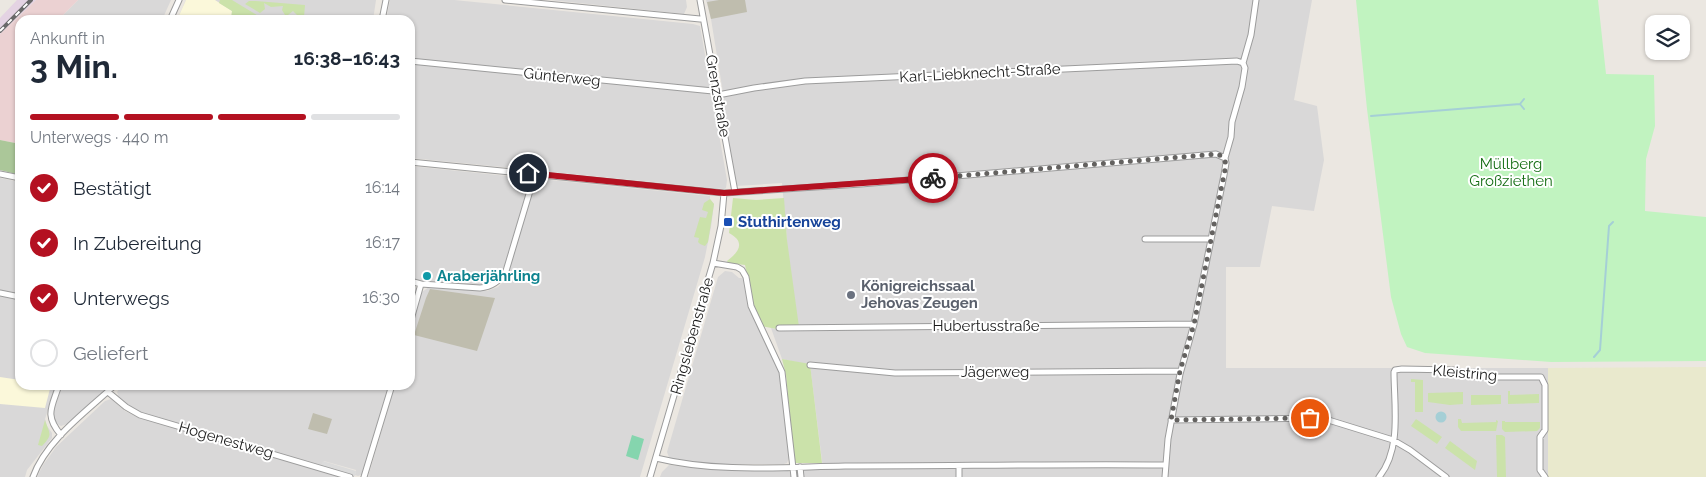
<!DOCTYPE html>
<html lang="de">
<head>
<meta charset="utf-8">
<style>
  :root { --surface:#fff; --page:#f2f2f3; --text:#1f2937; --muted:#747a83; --line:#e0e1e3; --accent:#b41121 }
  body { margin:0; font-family:Raleway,sans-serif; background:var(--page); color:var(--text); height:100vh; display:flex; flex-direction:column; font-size:19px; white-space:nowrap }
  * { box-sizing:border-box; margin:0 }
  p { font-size:16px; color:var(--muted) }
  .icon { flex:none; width:28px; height:28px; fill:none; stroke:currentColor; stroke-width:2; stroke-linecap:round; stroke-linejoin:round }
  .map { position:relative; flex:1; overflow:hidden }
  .drawer { position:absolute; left:15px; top:15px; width:400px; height:375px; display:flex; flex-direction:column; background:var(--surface); border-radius:15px; box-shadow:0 1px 4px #0004 }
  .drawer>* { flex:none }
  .buttons { position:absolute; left:1645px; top:15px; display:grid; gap:10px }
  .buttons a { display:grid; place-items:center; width:45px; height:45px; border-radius:10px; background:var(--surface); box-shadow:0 1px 4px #0004; font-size:25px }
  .pin { position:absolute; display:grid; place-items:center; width:42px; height:42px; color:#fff; margin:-21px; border:2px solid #fff; border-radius:50%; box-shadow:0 1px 5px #0007 }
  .courier { position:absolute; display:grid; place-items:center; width:50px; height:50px; margin:-25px; border:4px solid #b41121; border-radius:50%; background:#fff; color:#222; box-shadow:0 1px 6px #0007 }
  .summary em { font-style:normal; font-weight:700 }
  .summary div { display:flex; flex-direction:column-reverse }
  .summary { display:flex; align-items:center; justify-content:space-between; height:85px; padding:0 15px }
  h1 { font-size:32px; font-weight:700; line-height:38px }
  .bar { display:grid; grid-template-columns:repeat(4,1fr); gap:8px 5px; align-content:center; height:60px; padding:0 15px }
  .bar i { height:6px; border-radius:4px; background:var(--line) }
  .bar .selected { background:var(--accent) }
  .bar p { grid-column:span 4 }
  ol { padding:0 15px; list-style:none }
  li { display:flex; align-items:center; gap:15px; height:55px }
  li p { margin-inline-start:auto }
  li .icon { padding:5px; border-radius:50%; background:var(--accent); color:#fff; stroke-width:4 }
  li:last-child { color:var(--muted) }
  li i { width:28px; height:28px; border:2px solid var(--line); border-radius:50% }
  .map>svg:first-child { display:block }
  .residential { fill:#d9d8d8 }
  .commercial { fill:#ebd1d2 }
  .industrial { fill:#e4d3e3 }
  .education { fill:#fbf8da }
  .construction { fill:#bfbdae }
  .farmland { fill:#e9e9cd }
  .grass { fill:#cbe2aa }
  .forest { fill:#abc799 }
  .park { fill:#c1f3c0 }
  .pitch { fill:#85d5ae }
  .parking { fill:#dbdbdb }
  .water { fill:#a5cfd6 }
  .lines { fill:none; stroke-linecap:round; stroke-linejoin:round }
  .stream { stroke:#a5cfd6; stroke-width:2 }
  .street-casing { stroke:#9c9c9c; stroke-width:7 }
  .street { stroke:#fff; stroke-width:5 }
  .rail-casing { stroke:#696969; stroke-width:4 }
  .rail { stroke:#fff; stroke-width:2; stroke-dasharray:5.5; stroke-linecap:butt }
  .done { stroke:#646260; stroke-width:5; stroke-dasharray:0 9 }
  .route { stroke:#b41121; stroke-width:6 }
  .transit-dot { fill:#1a4fb4; stroke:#fff; stroke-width:2 }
  .culture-dot { fill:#0f9aa8; stroke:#fff; stroke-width:2 }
  .worship-dot { fill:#6b7280; stroke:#fff; stroke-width:2 }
  .labels { text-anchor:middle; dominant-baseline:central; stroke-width:4; stroke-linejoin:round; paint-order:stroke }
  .street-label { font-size:15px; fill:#1b1b1b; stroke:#fff }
  .park-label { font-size:15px; fill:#156d14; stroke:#fff }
  .transit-label { font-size:15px; font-weight:bold; fill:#164399; stroke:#fff; text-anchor:start }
  .culture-label { font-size:15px; font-weight:bold; fill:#0d838f; stroke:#fff; text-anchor:start }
  .worship-label { font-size:15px; font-weight:bold; fill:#5b616d; stroke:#fff; text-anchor:start }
</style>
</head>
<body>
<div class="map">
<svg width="1706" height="477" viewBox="0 0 1706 477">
  <rect width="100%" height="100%" fill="#ebe7e1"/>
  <path class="residential" d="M78,0h93l-9,20h-104z
    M186,0h190l-3,20h-196z
    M390,0h64l239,24 7,2 27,154 -1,8 -2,1 -314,-31v-138h-24z
    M550,0h136l1,7 -3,7z
    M706,0h606l-18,100 23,6 7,54 -10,51 -42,-5 -12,61h-34v101h322v109h-746l-1,-7 22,-1 -13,-104 -28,-6 -11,-31 6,1 10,-89 -5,-57 -46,3 -14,-83v-3l2,-1 -13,-80z
    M410,166l118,12 1,5 -25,84 -10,13 -8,4 -11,2 -52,-5 -13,-3z
    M0,178l20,4v112l-20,-3z
    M540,179l170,17v3l4,5 -3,23 -6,30 -65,220h-272l27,-92h15v-52l12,-41 7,-5 58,4 11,-4 4,-4 7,-12 26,-89z
    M725,271l7,1 7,6h6l35,95 9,85 -2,5 -3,1h-80l-34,-4 -3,-8 51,-175z
    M410,284l5,2 2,4 -7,23z
    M0,296l20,4v85h36l-11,34 2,7 5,7v5l-25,32 -2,7h-25z
    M60,385h50l-43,39 -6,2 -7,-4 -1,-8z
    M122,385h265l1,3 -25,86 -5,2 -3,-1 1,-5 -32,-9 -3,5 -179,-53 -17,-9 -6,-6 -2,-6z
    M111,399l14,12 12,6 203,60h-303l6,-12 13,-18 49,-46z
    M669,465l46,5h71l4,2 2,5h-132l2,-5z"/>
  <path class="commercial" d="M36,0h42l-20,20h-38v124l-20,-4v-106z"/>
  <path class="industrial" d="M17,0h19l-36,34v-16z"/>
  <path class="education" d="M186,0h29l17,11 -1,9h-54z
    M0,377l20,3v5h31l-6,23 -45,-4z"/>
  <path class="construction" d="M719,0h26l2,12 -36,7 -4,-17z
    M430,289l65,9 -18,53 -63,-16 12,-37z
    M313,413l19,6 -5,15 -19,-5z"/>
  <path class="farmland" d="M1706,367v110h-158v-109z"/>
  <path class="grass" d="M220,0h12l28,17 -1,3h-28l1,-9 -13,-8z
    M249,1h7l49,4 -1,12 -6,-1 -5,-5 -5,4h-3l-3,-5 1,-4 -12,1 -7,-4 1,6 -5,4 -15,-9z
    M733,198l23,2 28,-2 3,42 12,87 -22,2 -16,-3 -7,-18 -9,-43 -17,-2 -1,-2c12,-9 19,-19 2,-28z
    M710,199l4,5 -6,38 -3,4 -5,-2 -2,-2 1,-4 -5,-1 6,-20 6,1 2,-6 -6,-2 2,-7z
    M782,359l28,5 12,99h-28l-8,-88z
    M1411,379l12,1v32h-8v-30h-4z
    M1508,391h2v4l29,-1v9l-31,1z
    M1463,392v12l-13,1 -22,-3v-9z
    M1471,395h30v9l-30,1z
    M1416,419l26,18 -5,7 -26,-18z
    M1458,419h3l1,4 34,-1v-2l2,1 -2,10h-35l-3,-4z
    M45,420c5,15 8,14 -3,26l-4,-1z
    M1502,421h3v1h35v6l-3,3 -32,1 -3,-3z
    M1496,435h6l3,2 1,40h-9z
    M1450,441l27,20 -2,9 -30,-22z"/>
  <path class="forest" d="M0,140l20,4v31l-20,-5z"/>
  <path class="park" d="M1356,0h242l8,74 48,1 1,51 -9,33 -1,52 61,6v144l-155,1 -126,-9 -18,-6 -6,-13 -10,-37 -24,-188z"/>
  <path class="pitch" d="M632,435l12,4 -6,21 -12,-4z"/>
  <path class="parking" d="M323,461l33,10 -1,5 -34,-10z"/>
  <path class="water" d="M1435.5 417a5.5 5.5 0 1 1 11 0a5.5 5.5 0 1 1-11 0Z"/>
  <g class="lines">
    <path class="stream" d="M1520,104l4,-5
      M1371,116l149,-12 4,5
      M1594,357l6,-7 9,-124 4,-4"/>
    <defs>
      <path id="street" d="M505,0l195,19
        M700,0l35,192
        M170,20l9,-20
        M382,20l4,-20
        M410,61l303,30
        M718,95l36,-7 51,-7 432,-20 6,2
        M410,162l314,31 137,-9 355,-30 9,4
        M0,174l20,4
        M1145,239h66
        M713,263l24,4 5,3 4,7 5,29 31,66 12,105
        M410,281l11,3
        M0,293l20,4
        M410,323l11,-39 59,4c12,-1 20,-7 26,-17l29,-97
        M779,328l415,-4
        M810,365l85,8 285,-2
        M59,385c-7,22 -15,30 2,50
        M108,392l18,15 14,8 210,62
        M1171,420l151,-2 71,22 17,10 36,27
        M656,458c61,15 127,9 189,8 107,0 213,-2 320,-1
        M959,466v11
        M800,467l1,10
        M33,477c13,-37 54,-66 82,-92
        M364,477l28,-92
        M650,477l63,-214 8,-37 3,-33
        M1165,477l3,-38 12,-65 14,-50 30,-149 2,-12 -1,-5 6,-21 1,-15 10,-35 3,-19 -2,-5 8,-28 5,-35
        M1379,477c23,-28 15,-72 15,-105l1,-2 7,-1 52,1 23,7h64l4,8v45l-5,7v33l5,7"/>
    </defs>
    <use href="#street" class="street-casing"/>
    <use href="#street" class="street"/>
    <defs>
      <path id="rail" d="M0,31l31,-31"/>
    </defs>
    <use href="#rail" class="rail-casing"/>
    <use href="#rail" class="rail"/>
  </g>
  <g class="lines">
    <path class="done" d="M933,178l283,-24c12,3 10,11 8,21l-30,149 -14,47 -9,49 139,-2"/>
    <path class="route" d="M528,173l196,20 209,-15"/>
  </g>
  <rect class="transit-dot" x="723" y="217" width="10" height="10" rx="2.5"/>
  <circle class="culture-dot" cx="427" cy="276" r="5"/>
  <circle class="worship-dot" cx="851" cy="295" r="5"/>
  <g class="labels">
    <g class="street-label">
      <text transform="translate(980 73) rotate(-3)">Karl-Liebknecht-Straße</text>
      <text transform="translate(562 77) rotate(6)">Günterweg</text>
      <text transform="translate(718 96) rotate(80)">Grenzstraße</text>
      <text x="986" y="326">Hubertusstraße</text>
      <text transform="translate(692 336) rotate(-74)">Ringslebenstraße</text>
      <text x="995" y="372">Jägerweg</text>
      <text transform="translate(1465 373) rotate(5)">Kleistring</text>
      <text transform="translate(226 440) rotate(16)">Hogenestweg</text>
    </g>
    <g class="park-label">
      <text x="1511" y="164">Müllberg<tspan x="1511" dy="17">Großziethen</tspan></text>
    </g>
    <g class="transit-label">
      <text x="738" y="222">Stuthirtenweg</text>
    </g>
    <g class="culture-label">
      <text x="437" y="276">Araberjährling</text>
    </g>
    <g class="worship-label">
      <text x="861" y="286">Königreichssaal<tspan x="861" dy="17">Jehovas Zeugen</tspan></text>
    </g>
  </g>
</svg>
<div class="buttons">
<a><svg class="icon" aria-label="layers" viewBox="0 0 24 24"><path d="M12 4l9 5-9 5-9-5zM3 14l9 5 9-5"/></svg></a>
</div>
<div class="pin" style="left:1310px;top:418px;background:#ea580c"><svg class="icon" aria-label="bag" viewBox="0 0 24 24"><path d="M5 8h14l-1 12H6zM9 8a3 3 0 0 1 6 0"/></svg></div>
<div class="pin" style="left:528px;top:173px;background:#1f2937"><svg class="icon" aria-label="home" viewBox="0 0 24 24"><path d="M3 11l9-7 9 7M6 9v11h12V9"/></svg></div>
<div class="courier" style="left:933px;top:178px"><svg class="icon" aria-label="bike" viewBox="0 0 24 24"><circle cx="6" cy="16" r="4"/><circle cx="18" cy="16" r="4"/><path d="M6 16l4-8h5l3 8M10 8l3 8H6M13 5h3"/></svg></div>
<section class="drawer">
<div class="summary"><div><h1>3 Min.</h1><p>Ankunft in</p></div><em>16:38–16:43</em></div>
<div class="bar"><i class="selected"></i><i class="selected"></i><i class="selected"></i><i></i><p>Unterwegs · 440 m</p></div>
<ol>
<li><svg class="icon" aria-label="check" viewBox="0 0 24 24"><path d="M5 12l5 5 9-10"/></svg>Bestätigt<p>16:14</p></li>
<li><svg class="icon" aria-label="check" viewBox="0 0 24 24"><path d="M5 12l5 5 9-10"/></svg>In Zubereitung<p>16:17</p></li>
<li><svg class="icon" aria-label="check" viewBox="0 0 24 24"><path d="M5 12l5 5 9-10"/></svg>Unterwegs<p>16:30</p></li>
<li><i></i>Geliefert</li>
</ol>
</section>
</div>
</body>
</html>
